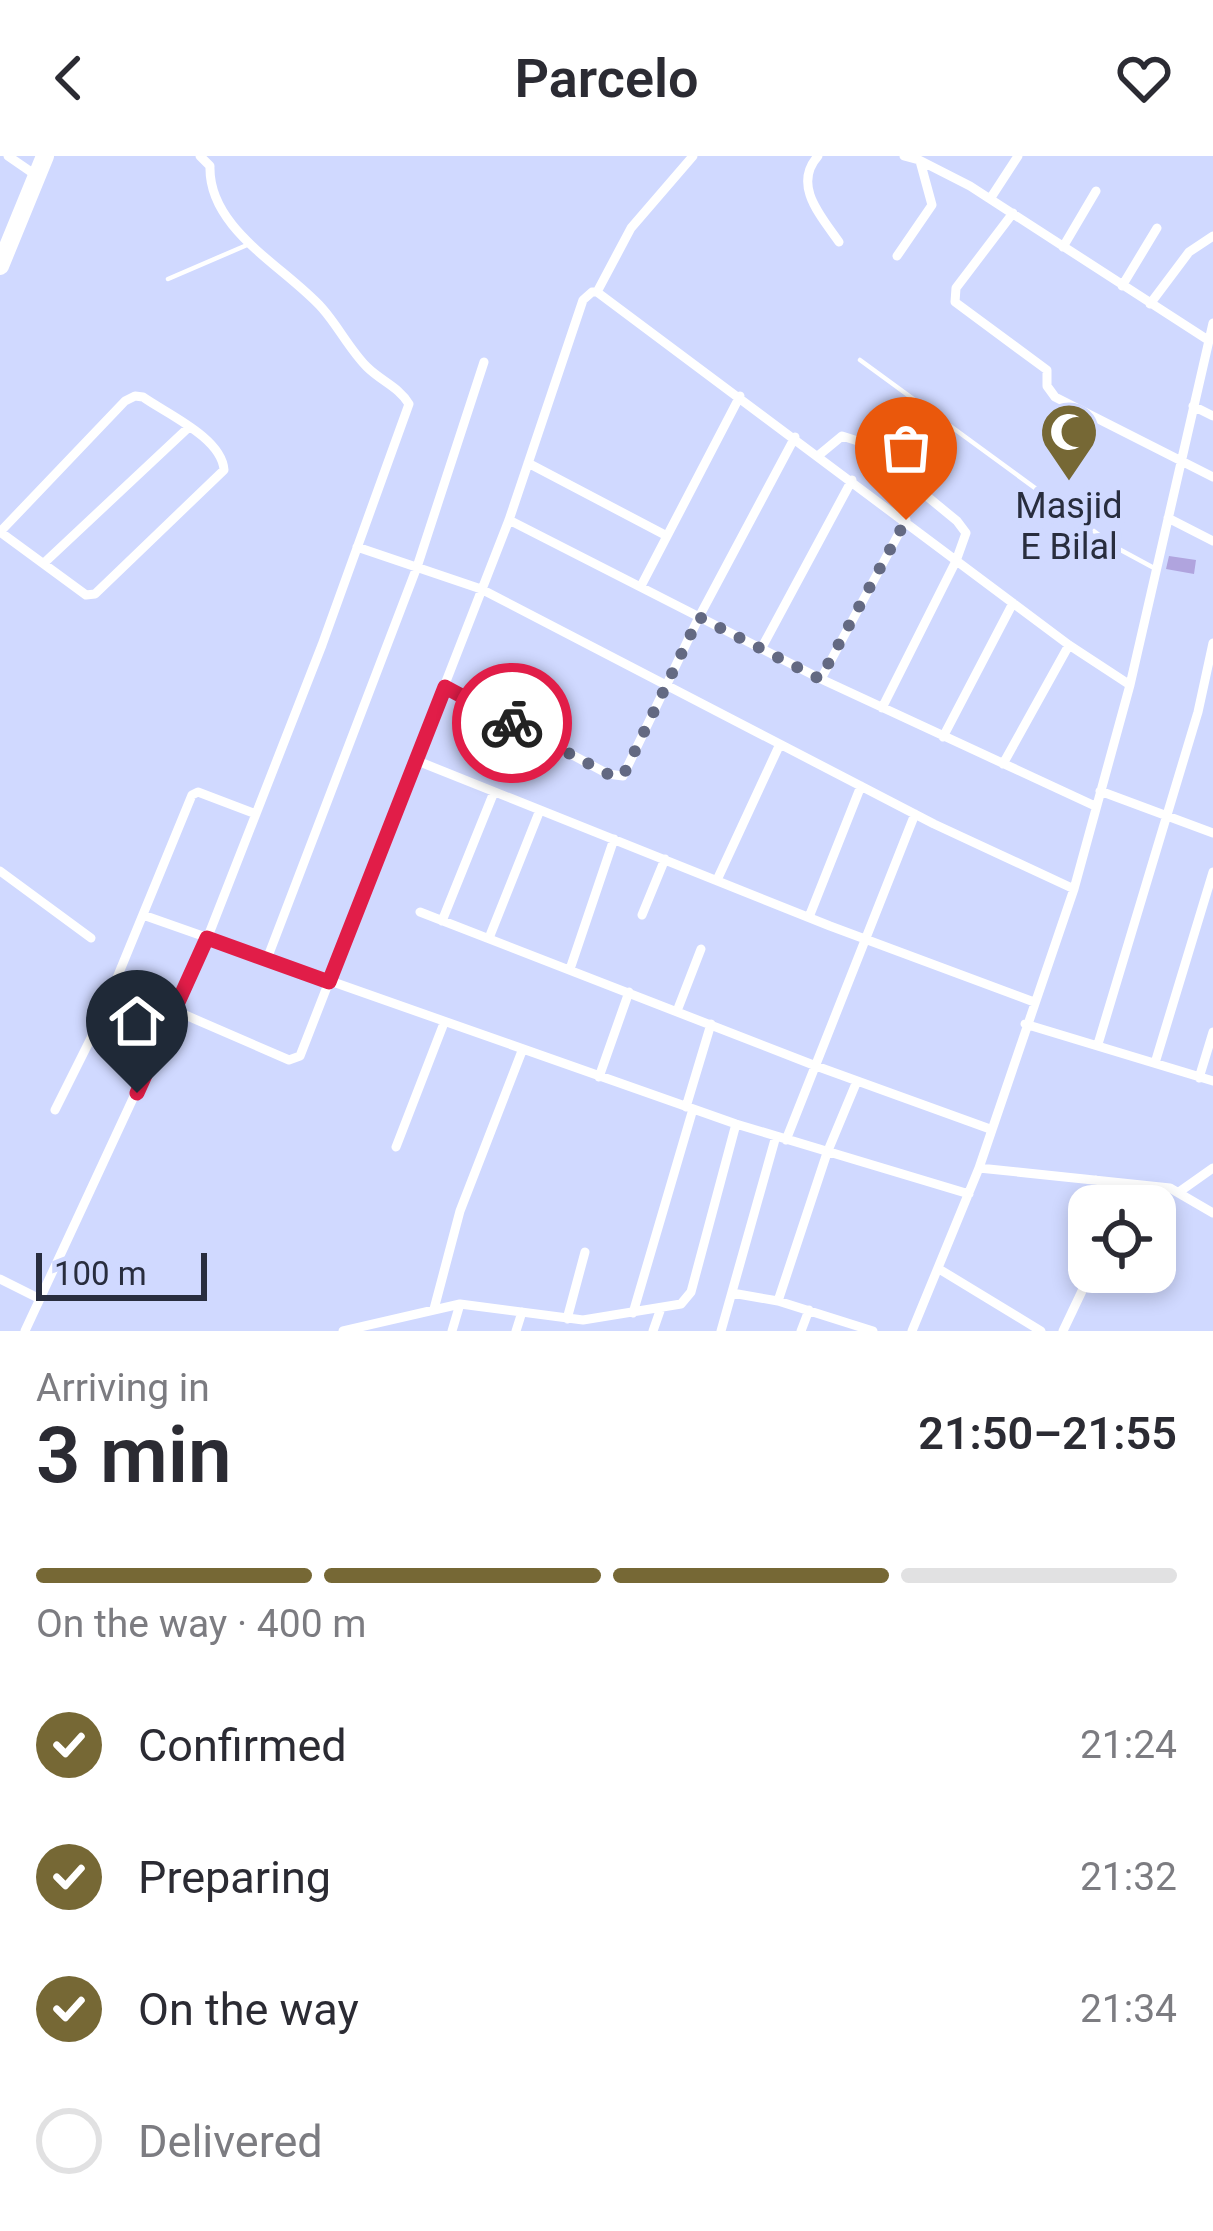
<!DOCTYPE html>
<html lang="en">
<head>
<meta charset="utf-8">
<style>
  :root { --surface:#fff; --page:#f2f2f3; --text:#2b2b33; --muted:#7c7c81; --line:#e1e1e2; --accent:#766835 }
  body { margin:0; font-family:Roboto,sans-serif; background:var(--page); color:var(--text); height:100vh; display:flex; flex-direction:column; font-size:45px; white-space:nowrap }
  * { box-sizing:border-box; margin:0 }
  p { font-size:39px; color:var(--muted) }
  .icon { flex:none; width:66px; height:66px; fill:none; stroke:currentColor; stroke-width:2; stroke-linecap:round; stroke-linejoin:round }
  .map { position:relative; height:1175px; overflow:hidden }
  .drawer { display:flex; flex-direction:column; background:var(--surface); flex:1 }
  .drawer>* { flex:none }
  .buttons { position:absolute; left:1068px; top:1029px; display:grid; gap:24px }
  .buttons a { display:grid; place-items:center; width:108px; height:108px; border-radius:24px; background:var(--surface); box-shadow:0 6px 18px #0003; font-size:60px }
  .scale { position:absolute; left:36px; bottom:30px; width:171px; box-sizing:border-box; padding-left:12px; border:6px solid #282d3e; border-top:0; font-size:33px; line-height:42px; white-space:nowrap; color:#282d3e; -webkit-text-stroke:9px #d0d9ff; paint-order:stroke }
  .pin { position:absolute; display:grid; place-items:center; width:102px; height:102px; color:#fff; margin:-123px -51px; border-radius:50% 50% 50% 0; rotate:-45deg; box-shadow:0 0 12px #0007 }
  .pin .icon { rotate:45deg }
  .courier { position:absolute; display:grid; place-items:center; width:120px; height:120px; margin:-60px; border:9px solid #e11d48; border-radius:50%; background:#fff; color:#222; box-shadow:0 3px 15px #0007 }
  .head em { font-style:normal; font-weight:600 }
  .head div { display:flex; flex-direction:column-reverse }
  .head { display:flex; align-items:center; justify-content:space-between; height:204px; padding:0 36px }
  h1 { font-size:78px; font-weight:600; line-height:90px }
  .bar { display:grid; grid-template-columns:repeat(4,1fr); gap:18px 12px; align-content:center; height:144px; padding:0 36px }
  .bar i { height:15px; border-radius:9px; background:var(--line) }
  .bar .on { background:var(--accent) }
  .bar p { grid-column:span 4 }
  ol { padding:0 36px; list-style:none }
  li { display:flex; align-items:center; gap:36px; height:132px }
  li p { margin-inline-start:auto }
  li .icon { padding:12px; border-radius:50%; background:var(--accent); color:#fff; stroke-width:4 }
  li:last-child { color:var(--muted) }
  li i { width:66px; height:66px; border:6px solid var(--line); border-radius:50% }
  header { display:flex; justify-content:space-between; align-items:center; height:156px; padding:0 36px; background:var(--surface); font-size:54px; font-weight:600 }
  .map>svg:first-child { display:block }
  .building { fill:#b0a4de }
  .lines { fill:none; stroke-linecap:round; stroke-linejoin:round }
  .lane { stroke:#fff; stroke-width:4.5 }
  .street { stroke:#fff; stroke-width:9 }
  .highway { stroke:#fff; stroke-width:18 }
  .done { stroke:#636982; stroke-width:12; stroke-dasharray:0 21.6 }
  .route { stroke:#e11d48; stroke-width:15 }
  .labels { text-anchor:middle; dominant-baseline:central; stroke-width:12; stroke-linejoin:round; paint-order:stroke }
  .poi-label { font-size:36px; fill:#282d3e; stroke:#d0d9ff }
</style>
</head>
<body>
<header><svg class="icon" aria-label="back" viewBox="0 0 24 24"><path d="M15 5l-7 7 7 7"/></svg>Parcelo<svg class="icon" aria-label="heart" viewBox="0 0 24 24"><path d="M12 20l-8-8c-3-5 5-10 8-4 3-6 11-1 8 4z"/></svg></header>
<div class="map">
<svg width="1213" height="1175" viewBox="0 0 1213 1175">
  <rect width="100%" height="100%" fill="#d0d9ff"/>
  <path class="building" d="M1169,400l27,4 -2,14 -28,-5z"/>
  <g class="lines">
    <path class="lane" d="M168,123l79,-34
      M860,204l257,188 37,20"/>
    <path class="street" d="M8,0l29,20
      M818,0c-26,29 3,60 21,86
      M904,0l15,4 51,26 238,154
      M990,43l28,-43
      M1013,57l-57,75 -1,14 92,68v16l8,11 158,80
      M1063,91l33,-56
      M897,100l35,-51 -12,-44
      M1122,130l35,-58
      M597,136l34,-64 62,-72
      M1150,148l39,-52 24,-16
      M135,240l8,1c24,17 79,41 81,73l-129,124 -9,1 -86,-63 125,-131z
      M1193,250l20,10
      M819,299l23,-19 19,6 96,79 9,12 -10,28 -74,147
      M528,307l139,73
      M1168,362l45,23
      M509,364l312,159 274,127
      M357,391l124,42 453,235 140,65
      M44,407l144,-135
      M641,430l99,-190
      M761,493l91,-169
      M821,523l85,-159
      M445,531l163,87 15,2 76,-159 96,-180
      M943,581l70,-134
      M415,604l415,166 204,76
      M1003,608l66,-119
      M1100,635l113,42
      M0,715l91,67
      M717,724l63,-136
      M420,756l396,154 174,63
      M143,759l593,209 233,70
      M642,759l23,-56
      M809,761l52,-131
      M442,765l52,-129
      M489,782l51,-128
      M267,803l150,-392 67,-205
      M570,813l44,-130
      M176,855l113,49 11,-4 209,-536 74,-220 9,-8h5l472,353 61,40
      M677,855l24,-62
      M1025,868l188,57
      M1098,888l100,-332 15,-69
      M1155,907l58,-191
      M599,921l30,-85
      M1199,922l14,-46
      M686,951l25,-83
      M55,954l43,-86 94,-229 6,-3 58,22
      M786,984l129,-326
      M396,991l48,-124
      M979,1012l191,20 43,25
      M1179,1036l34,-24
      M1095,1050l1,-26
      M939,1113l102,62
      M0,1123l38,19
      M732,1137l46,8 95,30
      M778,1145l49,-148 30,-72
      M434,1153l26,-98 62,-160
      M633,1157l60,-204
      M567,1163l18,-67
      M25,1175l182,-392 115,-294 87,-241c-10,-17 -28,-23 -42,-37 -17,-17 -29,-41 -45,-59 -38,-42 -114,-79 -112,-142l-10,-10
      M343,1175l117,-27 123,16 98,-16 10,-12 45,-168
      M452,1175l8,-27
      M516,1175l6,-19
      M653,1175l8,-23
      M721,1175l55,-195
      M801,1175l8,-21
      M912,1175l67,-163 95,-279 56,-204 83,-362
      M1063,1175l28,-59"/>
    <path class="highway" d="M0,110l45,-110"/>
  </g>
  <g class="lines">
    <path class="done" d="M512,567l96,51 15,2 76,-159 121,62 86,-159"/>
    <path class="route" d="M137,937l70,-155 122,44 116,-295 67,36"/>
  </g>
  <defs>
    <symbol id="mosque-pin" viewBox="-11 -11 22 30"><path d="M0 17L-7.5 6A9.5 9.5 0 1 1 7.5 6Z" fill="#766835" stroke="#d0d9ff"/><path d="M3.5-4.9A6 6 0 1 0 3.5 4.9A5 5 0 1 1 3.5-4.9Z" fill="#fff"/></symbol>
  </defs>
  <g fill-rule="evenodd">
    <use href="#mosque-pin" x="1036" y="243" width="66" height="90"/>
  </g>
  <g class="labels">
    <g class="poi-label">
      <text x="1069" y="350">Masjid<tspan x="1069" dy="41">E Bilal</tspan></text>
    </g>
  </g>
</svg>
<div class="buttons">
<a><svg class="icon" aria-label="locate" viewBox="0 0 24 24"><circle cx="12" cy="12" r="6"/><path d="M12 2v4M12 18v4M2 12h4M18 12h4"/></svg></a>
</div>
<div class="scale">100 m</div>
<div class="pin" style="left:906px;top:364px;background:#ea580c"><svg class="icon" aria-label="bag" viewBox="0 0 24 24"><path d="M5 8h14l-1 12H6zM9 8a3 3 0 0 1 6 0"/></svg></div>
<div class="pin" style="left:137px;top:937px;background:#1f2937"><svg class="icon" aria-label="home" viewBox="0 0 24 24"><path d="M3 11l9-7 9 7M6 9v11h12V9"/></svg></div>
<div class="courier" style="left:512px;top:567px"><svg class="icon" aria-label="bike" viewBox="0 0 24 24"><circle cx="6" cy="16" r="4"/><circle cx="18" cy="16" r="4"/><path d="M6 16l4-8h5l3 8M10 8l3 8H6M13 5h3"/></svg></div>
</div>
<section class="drawer">
<div class="head"><div><h1>3 min</h1><p>Arriving in</p></div><em>21:50–21:55</em></div>
<div class="bar"><i class="on"></i><i class="on"></i><i class="on"></i><i></i><p>On the way · 400 m</p></div>
<ol>
<li><svg class="icon" aria-label="check" viewBox="0 0 24 24"><path d="M5 12l5 5 9-10"/></svg>Confirmed<p>21:24</p></li>
<li><svg class="icon" aria-label="check" viewBox="0 0 24 24"><path d="M5 12l5 5 9-10"/></svg>Preparing<p>21:32</p></li>
<li><svg class="icon" aria-label="check" viewBox="0 0 24 24"><path d="M5 12l5 5 9-10"/></svg>On the way<p>21:34</p></li>
<li><i></i>Delivered</li>
</ol>
</section>
</body>
</html>
